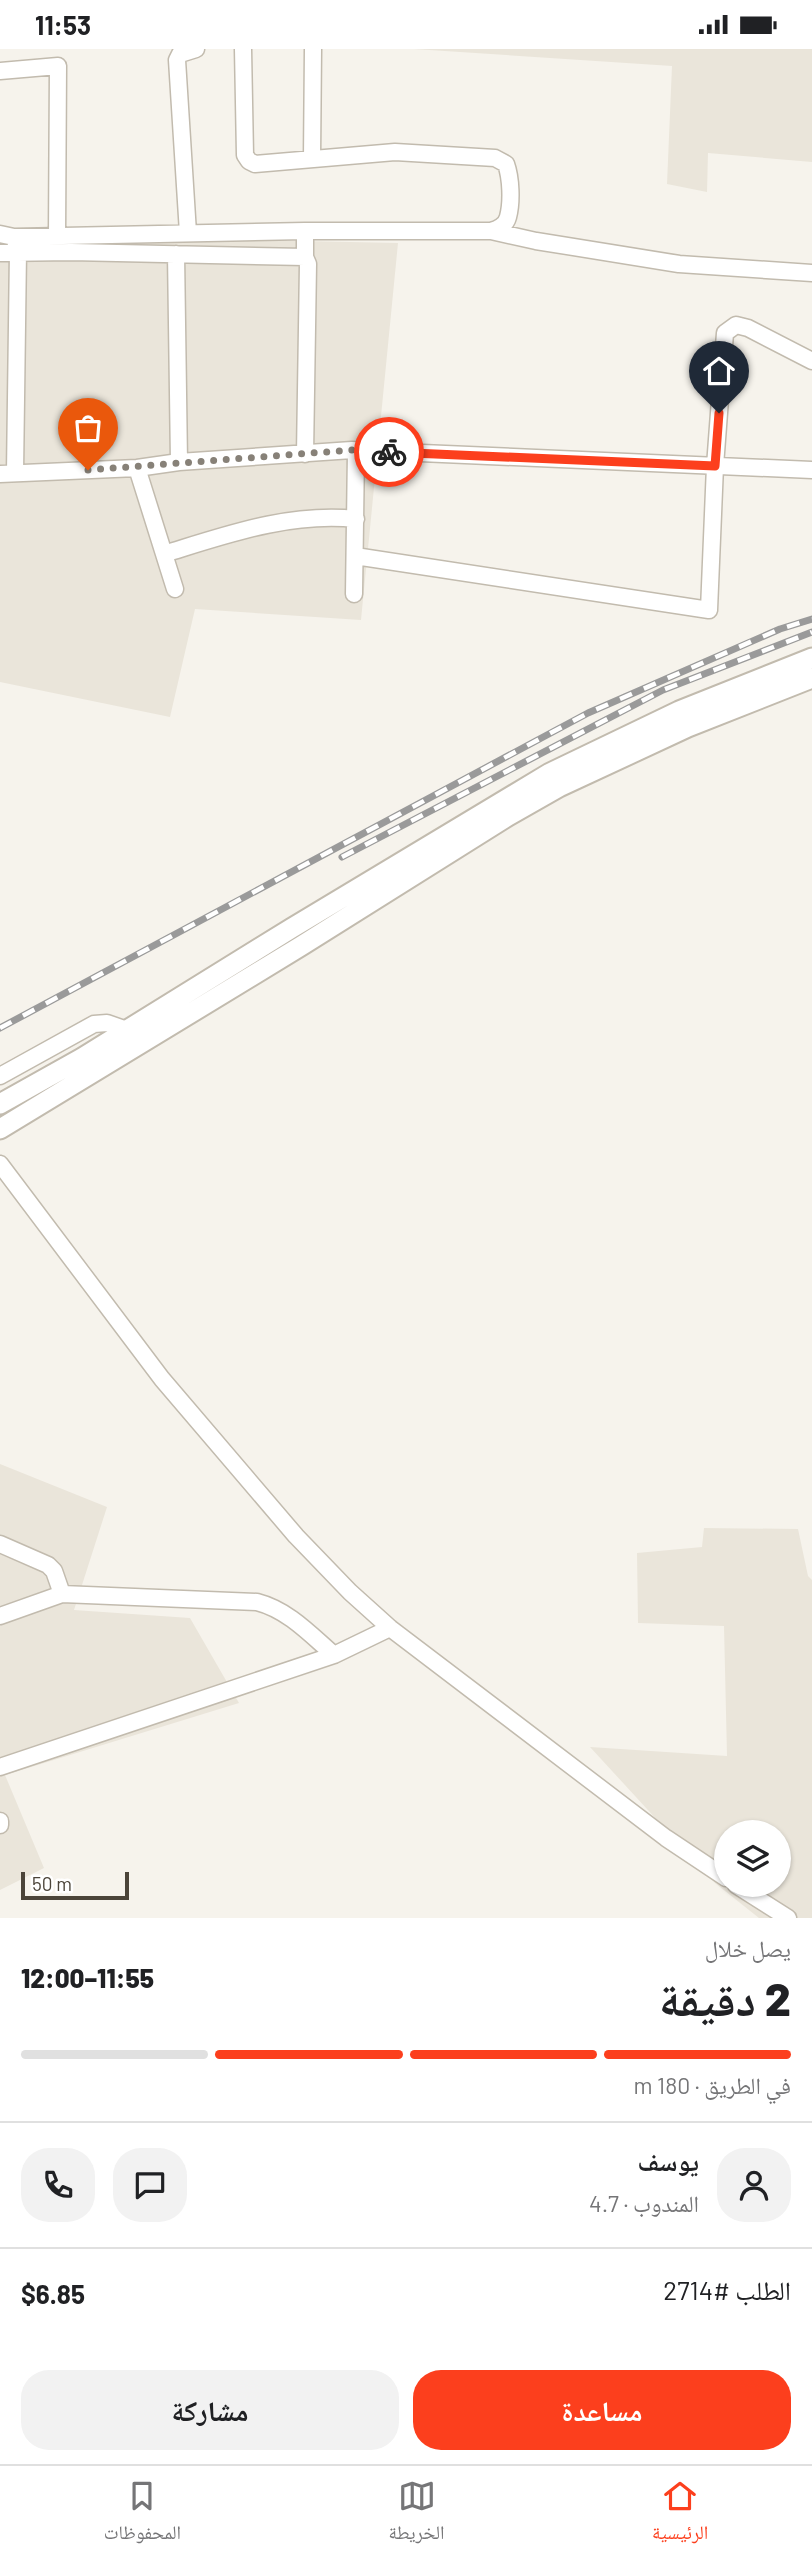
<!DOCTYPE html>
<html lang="ar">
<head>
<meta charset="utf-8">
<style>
  :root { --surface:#fff; --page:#f2f2f2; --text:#202124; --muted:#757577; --line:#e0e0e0; --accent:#fc3f1d }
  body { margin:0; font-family:Barlow,"Noto Naskh Arabic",sans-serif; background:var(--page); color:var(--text); direction:rtl; height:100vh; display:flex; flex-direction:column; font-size:26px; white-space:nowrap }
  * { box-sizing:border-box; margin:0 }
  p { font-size:23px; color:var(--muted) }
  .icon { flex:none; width:38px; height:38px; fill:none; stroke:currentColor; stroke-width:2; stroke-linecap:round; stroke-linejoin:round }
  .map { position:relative; height:1869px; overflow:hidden; direction:ltr }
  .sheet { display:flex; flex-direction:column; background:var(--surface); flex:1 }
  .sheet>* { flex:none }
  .fabs { position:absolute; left:714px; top:1771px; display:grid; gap:14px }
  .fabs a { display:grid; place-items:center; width:77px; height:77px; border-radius:50%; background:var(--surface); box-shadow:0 2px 5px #0004; font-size:35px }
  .scale { position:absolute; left:21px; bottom:18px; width:108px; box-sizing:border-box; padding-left:7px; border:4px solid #4b4439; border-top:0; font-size:19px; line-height:24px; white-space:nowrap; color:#4b4439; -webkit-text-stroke:5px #fff; paint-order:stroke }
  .pin { position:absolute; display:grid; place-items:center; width:60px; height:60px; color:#fff; margin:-72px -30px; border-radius:50% 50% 50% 0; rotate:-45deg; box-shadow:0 0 7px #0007 }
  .pin .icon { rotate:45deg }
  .courier { position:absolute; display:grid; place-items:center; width:70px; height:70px; margin:-35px; border:5px solid #fc3f1d; border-radius:50%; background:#fff; color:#222; box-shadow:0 2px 9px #0007 }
  .overview em { font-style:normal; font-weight:800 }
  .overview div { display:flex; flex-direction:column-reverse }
  .overview { display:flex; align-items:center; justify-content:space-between; height:119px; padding:0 21px }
  h1 { font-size:46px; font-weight:800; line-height:52px }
  .bar { display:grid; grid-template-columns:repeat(4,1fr); gap:10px 7px; align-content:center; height:84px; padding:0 21px }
  .bar i { height:9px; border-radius:5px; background:var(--line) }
  .bar .active { background:var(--accent) }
  .bar p { grid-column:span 4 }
  .line { display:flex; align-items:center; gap:18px; padding:0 21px; border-top:2px solid var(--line) }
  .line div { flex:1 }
  .round { display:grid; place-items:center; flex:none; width:74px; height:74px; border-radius:28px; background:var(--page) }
  .button { display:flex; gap:14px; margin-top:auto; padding:14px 21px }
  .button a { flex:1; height:80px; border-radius:28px; background:var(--accent); color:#fff; font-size:28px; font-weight:800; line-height:80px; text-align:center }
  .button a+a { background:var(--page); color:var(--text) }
  .status { display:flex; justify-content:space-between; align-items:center; height:49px; padding:0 35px; background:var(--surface); direction:ltr }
  .status svg { height:19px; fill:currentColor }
  .dock { display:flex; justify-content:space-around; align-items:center; height:98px; border-top:2px solid var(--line); background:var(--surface); font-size:19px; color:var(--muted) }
  .dock a { display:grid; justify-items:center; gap:4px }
  .dock .active { color:var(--accent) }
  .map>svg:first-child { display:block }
  .residential { fill:#eae5da; fill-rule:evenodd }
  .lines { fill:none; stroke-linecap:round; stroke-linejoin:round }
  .minor-casing { stroke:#c2bbae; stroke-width:19 }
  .tertiary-casing { stroke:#c2bbae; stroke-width:23 }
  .minor { stroke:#fff; stroke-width:16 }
  .tertiary { stroke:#fff; stroke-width:19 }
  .rail-casing { stroke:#9a9a9a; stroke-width:7 }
  .rail { stroke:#fff; stroke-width:4.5; stroke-dasharray:13; stroke-linecap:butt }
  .done { stroke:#878178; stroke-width:7; stroke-dasharray:0 12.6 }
  .route { stroke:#fc3f1d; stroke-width:9 }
</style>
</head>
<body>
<div class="status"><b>11:53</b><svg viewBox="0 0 49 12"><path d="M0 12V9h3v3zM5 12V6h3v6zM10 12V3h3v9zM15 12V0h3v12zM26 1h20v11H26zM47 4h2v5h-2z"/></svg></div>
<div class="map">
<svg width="812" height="1869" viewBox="0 0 812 1869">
  <rect width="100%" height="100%" fill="#f6f3ec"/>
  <path class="residential" d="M414,0h398v113l-104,-9 -1,39 -40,-8 5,-118z
    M0,186l398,8 -37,377 -166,-11 -25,108 -170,-35z
    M0,1415l107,43 -33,103 116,8 49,85 -234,72 39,93 -44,22z
    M704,1479l94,1 10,47 4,4v338h-53l-44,-35 -125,-136 137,9 -3,-130 -86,-3 -1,-70 65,-6zM726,1783h53v53h-53z"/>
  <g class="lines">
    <defs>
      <path id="minor" d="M0,22l58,-5 -1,170
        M312,109l1,-109
        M305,182v26l3,7 -3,190
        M491,182l45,10 143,23 133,9
        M188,184l-11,-173 3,-6 16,-5
        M0,185l14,3 4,14 -3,222
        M14,188l291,-6h186c7,-2 15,-6 17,-14 4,-15 3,-39 -2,-53l-11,-6 -100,-6 -140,12 -6,-3 -4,-6 -2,-106
        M0,204l71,-1 234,5
        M176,205l3,208
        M137,419l38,121
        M0,425l137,-6 42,-6 173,-12 460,20
        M164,505c62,-19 125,-42 192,-35
        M355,507l354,54 6,-144 10,-133 11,-8 12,3 64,33
        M354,545l2,-143
        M0,1027l94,-52 13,-1 20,7
        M0,1115l162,215 134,157 54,56 40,36 276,210 60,40
        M0,1495l48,21 6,6 8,23
        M0,1567l62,-22 195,8c31,8 53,32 77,53
        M0,1718l334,-112 56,-27
        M0,1772v4
        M736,1836l52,33"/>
      <path id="tertiary" d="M0,1055l82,-46 210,-130 258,-155 129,-62 133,-53
        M0,1080l301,-183 207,-130 51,-29 129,-60 124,-49"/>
    </defs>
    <use href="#minor" class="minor-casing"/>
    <use href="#tertiary" class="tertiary-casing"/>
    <use href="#minor" class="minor"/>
    <use href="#tertiary" class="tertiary"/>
    <defs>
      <path id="rail" d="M342,808l321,-167 149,-58
        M0,979l588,-315 192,-84 32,-10"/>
    </defs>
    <use href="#rail" class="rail-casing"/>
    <use href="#rail" class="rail"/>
  </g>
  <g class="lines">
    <path class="done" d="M88,421l264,-20 37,2"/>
    <path class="route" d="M389,403l326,14 4,-53"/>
  </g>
</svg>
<div class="fabs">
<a><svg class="icon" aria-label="layers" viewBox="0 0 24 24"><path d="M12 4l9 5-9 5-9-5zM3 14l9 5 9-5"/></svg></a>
</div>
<div class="scale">50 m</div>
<div class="pin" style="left:88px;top:421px;background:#ea580c"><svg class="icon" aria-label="bag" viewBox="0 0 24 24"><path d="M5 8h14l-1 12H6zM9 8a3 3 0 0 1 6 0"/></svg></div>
<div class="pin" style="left:719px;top:364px;background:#1f2937"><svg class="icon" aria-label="home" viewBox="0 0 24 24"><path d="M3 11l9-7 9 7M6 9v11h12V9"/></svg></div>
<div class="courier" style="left:389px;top:403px"><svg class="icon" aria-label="bike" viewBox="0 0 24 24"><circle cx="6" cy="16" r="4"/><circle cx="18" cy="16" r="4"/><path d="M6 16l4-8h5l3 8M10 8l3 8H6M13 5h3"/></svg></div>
</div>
<section class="sheet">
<div class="overview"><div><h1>2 دقيقة</h1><p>يصل خلال</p></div><em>11:55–12:00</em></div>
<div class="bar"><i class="active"></i><i class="active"></i><i class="active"></i><i></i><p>في الطريق · 180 m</p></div>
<div class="line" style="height:126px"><a class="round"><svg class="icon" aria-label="person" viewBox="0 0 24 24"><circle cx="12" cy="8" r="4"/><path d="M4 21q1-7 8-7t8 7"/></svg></a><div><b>يوسف</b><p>المندوب · 4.7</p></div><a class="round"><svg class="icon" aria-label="chat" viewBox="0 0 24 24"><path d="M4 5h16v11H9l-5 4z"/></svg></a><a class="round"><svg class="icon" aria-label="phone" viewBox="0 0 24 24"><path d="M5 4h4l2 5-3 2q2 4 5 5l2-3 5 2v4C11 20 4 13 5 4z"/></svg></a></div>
<div class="line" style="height:91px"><div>الطلب #2714</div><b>$6.85</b></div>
<div class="button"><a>مساعدة</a><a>مشاركة</a></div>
</section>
<nav class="dock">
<a class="active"><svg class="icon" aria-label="home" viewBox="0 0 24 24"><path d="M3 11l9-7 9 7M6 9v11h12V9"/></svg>الرئيسية</a>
<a><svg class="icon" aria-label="map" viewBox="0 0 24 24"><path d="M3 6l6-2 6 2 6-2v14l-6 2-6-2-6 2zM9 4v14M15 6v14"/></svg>الخريطة</a>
<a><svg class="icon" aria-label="saved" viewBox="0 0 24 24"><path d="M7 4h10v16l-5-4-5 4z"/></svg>المحفوظات</a>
</nav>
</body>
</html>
